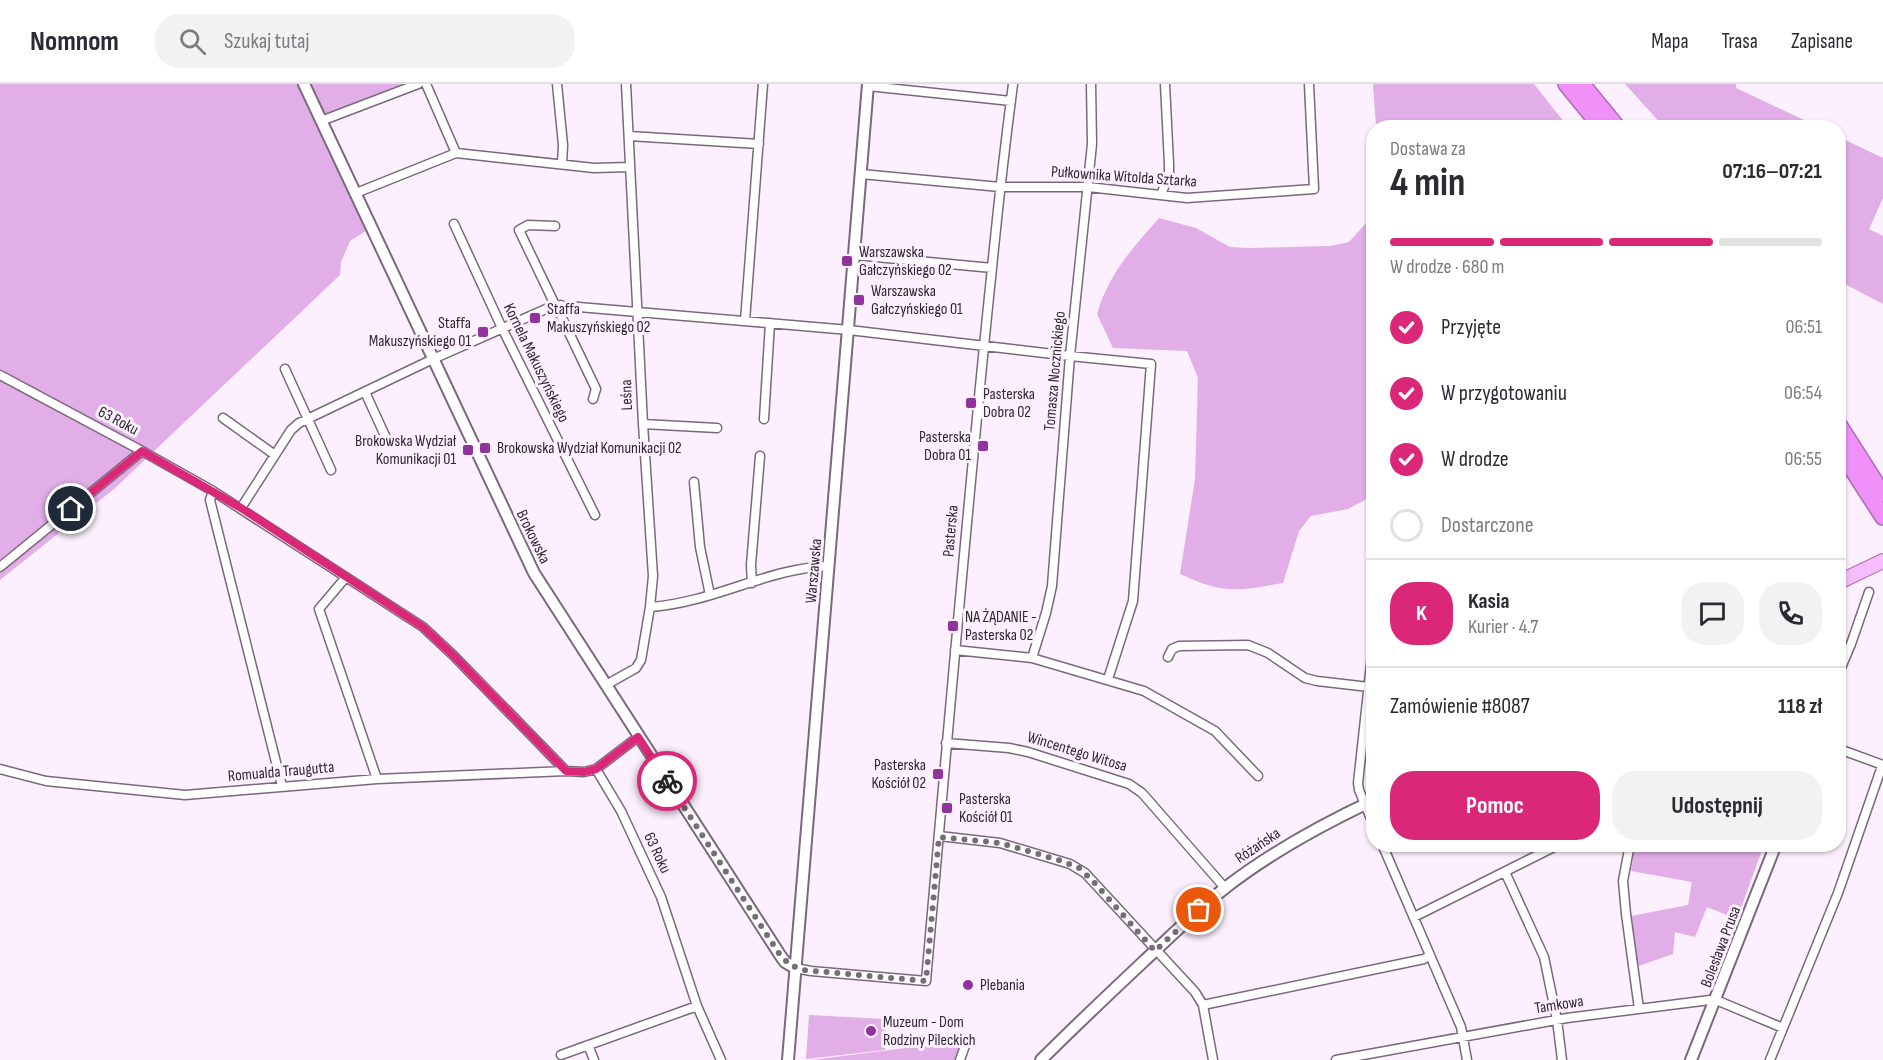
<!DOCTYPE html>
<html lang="pl">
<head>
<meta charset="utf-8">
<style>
  :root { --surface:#fff; --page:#f2f2f3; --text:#2b2b33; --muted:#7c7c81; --line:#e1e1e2; --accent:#db2777 }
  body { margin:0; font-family:"Sofia Sans Condensed",sans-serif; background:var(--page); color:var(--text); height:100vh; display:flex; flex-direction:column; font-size:22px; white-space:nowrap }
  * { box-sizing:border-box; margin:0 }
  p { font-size:20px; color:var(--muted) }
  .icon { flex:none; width:33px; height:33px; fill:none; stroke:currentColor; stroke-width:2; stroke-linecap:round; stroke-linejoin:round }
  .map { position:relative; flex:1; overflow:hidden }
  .sheet { position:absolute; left:1366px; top:36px; width:480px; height:732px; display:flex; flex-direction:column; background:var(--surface); border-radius:24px; box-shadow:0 2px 4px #0004 }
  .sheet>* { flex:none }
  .pin { position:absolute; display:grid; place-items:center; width:51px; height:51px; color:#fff; margin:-26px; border:3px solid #fff; border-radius:50%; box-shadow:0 2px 6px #0007 }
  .courier { position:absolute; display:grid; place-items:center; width:60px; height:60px; margin:-30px; border:4px solid #db2777; border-radius:50%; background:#fff; color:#222; box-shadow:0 2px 8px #0007 }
  .headline em { font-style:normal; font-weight:700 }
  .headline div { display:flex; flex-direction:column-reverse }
  .headline { display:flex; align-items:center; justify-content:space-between; height:102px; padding:0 24px }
  h1 { font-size:39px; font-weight:700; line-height:45px }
  .bar { display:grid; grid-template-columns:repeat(4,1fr); gap:9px 6px; align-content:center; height:72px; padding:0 24px }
  .bar i { height:8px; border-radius:4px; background:var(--line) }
  .bar .on { background:var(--accent) }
  .bar p { grid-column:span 4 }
  .line { display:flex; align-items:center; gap:15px; padding:0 24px; border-top:2px solid var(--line) }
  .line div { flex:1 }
  .round { display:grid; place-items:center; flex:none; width:63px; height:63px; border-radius:24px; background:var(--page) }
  ol { padding:0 24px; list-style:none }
  li { display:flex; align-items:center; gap:18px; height:66px }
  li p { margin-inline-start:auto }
  li .icon { padding:6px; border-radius:50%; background:var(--accent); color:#fff; stroke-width:4 }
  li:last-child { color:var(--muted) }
  li i { width:33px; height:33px; border:3px solid var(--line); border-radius:50% }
  .primary-button { display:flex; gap:12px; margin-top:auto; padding:12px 24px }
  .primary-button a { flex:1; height:69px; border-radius:24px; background:var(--accent); color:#fff; font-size:24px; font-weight:700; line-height:69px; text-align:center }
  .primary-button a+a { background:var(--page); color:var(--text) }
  header { display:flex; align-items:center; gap:36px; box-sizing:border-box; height:84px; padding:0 30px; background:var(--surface); border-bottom:2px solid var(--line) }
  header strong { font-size:28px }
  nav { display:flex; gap:33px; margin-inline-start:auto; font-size:21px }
  .search { width:420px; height:54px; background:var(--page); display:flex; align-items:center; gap:15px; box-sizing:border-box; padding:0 21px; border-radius:24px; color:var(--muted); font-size:22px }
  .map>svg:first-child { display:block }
  .green { fill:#e1aee7 }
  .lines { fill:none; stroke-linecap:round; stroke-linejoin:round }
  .minor-casing { stroke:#7a687c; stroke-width:11 }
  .tertiary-casing { stroke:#7a687c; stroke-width:14 }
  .primary-casing { stroke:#ac6cb3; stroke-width:16 }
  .motorway-casing { stroke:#ac6cb3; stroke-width:18 }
  .minor { stroke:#fff; stroke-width:8 }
  .tertiary { stroke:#fff; stroke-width:10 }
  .primary { stroke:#f5bdfb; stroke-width:14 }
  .motorway { stroke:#ef91f9; stroke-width:15 }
  .done { stroke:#776d78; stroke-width:6; stroke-dasharray:0 10.8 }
  .route { stroke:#db2777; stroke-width:8 }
  .poi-dot { fill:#91339d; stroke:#fdf0fe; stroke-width:2 }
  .labels { text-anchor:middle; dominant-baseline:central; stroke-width:6; stroke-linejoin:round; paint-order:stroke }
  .street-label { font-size:16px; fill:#2f2730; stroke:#fdf0fe }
  .poi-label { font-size:16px; fill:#2f2730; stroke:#fdf0fe; text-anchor:start }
</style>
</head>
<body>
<header>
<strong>Nomnom</strong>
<div class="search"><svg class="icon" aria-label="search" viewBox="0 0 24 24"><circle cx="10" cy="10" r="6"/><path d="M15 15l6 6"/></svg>Szukaj tutaj</div>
<nav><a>Mapa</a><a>Trasa</a><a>Zapisane</a></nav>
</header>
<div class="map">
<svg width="1883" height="976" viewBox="0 0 1883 976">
  <rect width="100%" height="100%" fill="#fdf0fe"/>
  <path class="green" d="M0,0h407l-86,33 48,112 -19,12 -9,21 -1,13 -226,214 -114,91z
    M1373,0h161l34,43h-192z
    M1625,0h111v4l83,39h-155z
    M1839,53l44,21v40l-14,31 14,7v68l-44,-23z
    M1374,114v286l-9,16 -17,9 -37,7 -12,15 -16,52c-24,4 -48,10 -72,3 -11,-3 -21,-8 -31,-12l15,-95 3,-101 -11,-27 -74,-3 -16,-34c12,-41 35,-65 62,-96l37,10 34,19 20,1 80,-2 19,-4 24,-27z
    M1635,761h129l-27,74 -30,-12 -12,30 -20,-5 -2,22 -37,13 -5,-51 57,-11 4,-23 -61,-11z
    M809,931l75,4 2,2 -1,29 -79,9z
    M961,957l-6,19h-144z"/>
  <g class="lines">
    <defs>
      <path id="minor" d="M426,0l30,69
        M557,0l6,61 -1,19
        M868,2l143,15
        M321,37l97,-37
        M629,52l130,8
        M861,90l139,13h88l99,11 127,-9 -5,-105
        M356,109l100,-40 138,15 35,-1
        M1161,111l8,-21v-10l-4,-80
        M454,140l48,104 93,187
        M555,142l-27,-1 -9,5 36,75
        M855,171l137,13
        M561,221v11l35,73 -3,10
        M745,237l18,-237
        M285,285l46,101
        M0,291l142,76 71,40 210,136 30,28 113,116
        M365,308l22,48
        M223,334l52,37
        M764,335l6,-96
        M643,340l74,4
        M694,398l6,65 10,48
        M213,407l-3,9 72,286
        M241,424l50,-78 8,-7 134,-64 122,-54 294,25 221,26 81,8 -18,237 -25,78
        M0,483l142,-116
        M346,493l-27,32 58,170
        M752,499l-1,-18 9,-109
        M650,523c62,-4 118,-39 179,-41
        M1374,553l-16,146 1,7 15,36
        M955,566l77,8 112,33 71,40 43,45
        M1168,573l4,-8 7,-3 69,-1 20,8 37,25 12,3 52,6
        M1032,574l14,-45 6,-27 18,-230 22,-212 -1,-60
        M1840,586l11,-26 18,-52
        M606,601l30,-17 5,-8 9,-53 3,-31 -10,-152 -17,-340
        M946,659l63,5 19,4 101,32 13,9 83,95
        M1839,665l44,16
        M0,685l46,12 139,14 192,-16 189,-8 18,1 12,-3 42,-32
        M596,685l25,42 40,86 36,109 24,54
        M939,752l61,7 70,21 15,9 110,119 8,13 10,55
        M1382,760l79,183 6,33
        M1630,760l-7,37 3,33 13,95
        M1505,788l39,85 13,63 5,40
        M1414,833l146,-73
        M795,884l16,3 115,10c21,-238 41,-475 66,-713 6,-61 13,-123 21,-184
        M1203,921l221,-46 6,-4
        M588,961l6,15
        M561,971l136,-49
        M960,976l7,-20
        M1336,976l231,-42 143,-18h6l67,28
        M1770,976l68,-167 44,-127"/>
      <path id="tertiary" d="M304,0l230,489 246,382 5,7 10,6
        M1839,583v6
        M788,976l80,-976
        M1041,976c33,-33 68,-66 102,-98 27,-25 53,-51 82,-74 46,-36 96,-63 149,-88
        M1691,976l85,-216"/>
      <path id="primary" d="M1839,498l44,-21"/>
      <path id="motorway" d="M1566,0l36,44
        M1582,0l36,44
        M1839,341l44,69
        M1839,365l44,68"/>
    </defs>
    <use href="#minor" class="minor-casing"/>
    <use href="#tertiary" class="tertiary-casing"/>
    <use href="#primary" class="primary-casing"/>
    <use href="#motorway" class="motorway-casing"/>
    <use href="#minor" class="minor"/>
    <use href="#tertiary" class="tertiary"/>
    <use href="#primary" class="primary"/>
    <use href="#motorway" class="motorway"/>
  </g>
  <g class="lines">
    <path class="done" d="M667,697l113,174 10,10 13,5 123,11 13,-144 61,6 62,18 17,7 13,12 63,71 44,-41"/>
    <path class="route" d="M71,425l71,-58 99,57 182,119 30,28 113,116 18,1 12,-3 42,-32 29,44"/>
  </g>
  <g class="poi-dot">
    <rect x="841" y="171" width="12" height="12" rx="3"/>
    <rect x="853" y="210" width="12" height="12" rx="3"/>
    <rect x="529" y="228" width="12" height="12" rx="3"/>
    <rect x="477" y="242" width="12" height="12" rx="3"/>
    <rect x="965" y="313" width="12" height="12" rx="3"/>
    <rect x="977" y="356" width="12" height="12" rx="3"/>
    <rect x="479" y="358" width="12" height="12" rx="3"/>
    <rect x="462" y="360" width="12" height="12" rx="3"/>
    <rect x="947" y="536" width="12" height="12" rx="3"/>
    <rect x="932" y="684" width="12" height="12" rx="3"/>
    <rect x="941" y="718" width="12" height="12" rx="3"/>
    <circle cx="968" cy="901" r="6"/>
    <circle cx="871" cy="947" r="6"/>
  </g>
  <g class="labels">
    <g class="street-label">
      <text transform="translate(1124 93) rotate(4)">Pułkownika Witolda Sztarka</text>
      <text transform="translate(536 279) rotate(64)">Kornela Makuszyńskiego</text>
      <text transform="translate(1055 287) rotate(-85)">Tomasza Nocznickiego</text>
      <text transform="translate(627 311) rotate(-92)">Leśna</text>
      <text transform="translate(118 337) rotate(28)">63 Roku</text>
      <text transform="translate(951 447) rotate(-85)">Pasterska</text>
      <text transform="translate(533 453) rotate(64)">Brokowska</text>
      <text transform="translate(814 487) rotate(-85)">Warszawska</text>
      <text transform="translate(1077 668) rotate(17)">Wincentego Witosa</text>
      <text transform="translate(281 688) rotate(-5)">Romualda Traugutta</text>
      <text transform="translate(1258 762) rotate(-34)">Różańska</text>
      <text transform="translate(657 769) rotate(65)">63 Roku</text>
      <text transform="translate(1721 863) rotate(-69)">Bolesława Prusa</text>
      <text transform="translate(1559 921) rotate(-9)">Tamkowa</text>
    </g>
    <g class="poi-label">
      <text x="859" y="168">Warszawska<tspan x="859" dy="18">Gałczyńskiego 02</tspan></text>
      <text x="871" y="207">Warszawska<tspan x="871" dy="18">Gałczyńskiego 01</tspan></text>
      <text x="547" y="225">Staffa<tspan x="547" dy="18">Makuszyńskiego 02</tspan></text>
      <text x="471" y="239" text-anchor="end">Staffa<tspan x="471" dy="18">Makuszyńskiego 01</tspan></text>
      <text x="983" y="310">Pasterska<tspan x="983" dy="18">Dobra 02</tspan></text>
      <text x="971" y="353" text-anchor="end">Pasterska<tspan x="971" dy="18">Dobra 01</tspan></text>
      <text x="456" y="357" text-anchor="end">Brokowska Wydział<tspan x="456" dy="18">Komunikacji 01</tspan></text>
      <text x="497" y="364">Brokowska Wydział Komunikacji 02</text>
      <text x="965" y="533">NA ŻĄDANIE -<tspan x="965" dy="18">Pasterska 02</tspan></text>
      <text x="926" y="681" text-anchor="end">Pasterska<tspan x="926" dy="18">Kościół 02</tspan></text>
      <text x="959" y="715">Pasterska<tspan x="959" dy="18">Kościół 01</tspan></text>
      <text x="980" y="901">Plebania</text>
      <text x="883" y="938">Muzeum - Dom<tspan x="883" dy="18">Rodziny Pileckich</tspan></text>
    </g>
  </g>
</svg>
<div class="pin" style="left:1199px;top:826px;background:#ea580c"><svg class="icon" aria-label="bag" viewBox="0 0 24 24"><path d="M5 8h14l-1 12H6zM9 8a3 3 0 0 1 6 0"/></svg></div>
<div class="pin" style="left:71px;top:425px;background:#1f2937"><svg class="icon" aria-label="home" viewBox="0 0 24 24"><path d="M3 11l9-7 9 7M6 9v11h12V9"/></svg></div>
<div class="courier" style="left:667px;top:697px"><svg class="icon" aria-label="bike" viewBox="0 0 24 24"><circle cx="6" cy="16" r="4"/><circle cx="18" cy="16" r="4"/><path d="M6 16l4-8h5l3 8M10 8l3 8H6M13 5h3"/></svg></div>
<section class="sheet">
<div class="headline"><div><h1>4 min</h1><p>Dostawa za</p></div><em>07:16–07:21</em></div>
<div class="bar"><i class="on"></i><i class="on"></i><i class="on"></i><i></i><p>W drodze · 680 m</p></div>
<ol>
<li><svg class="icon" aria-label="check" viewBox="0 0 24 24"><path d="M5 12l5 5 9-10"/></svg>Przyjęte<p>06:51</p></li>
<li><svg class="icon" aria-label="check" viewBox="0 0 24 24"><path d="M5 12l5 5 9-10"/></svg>W przygotowaniu<p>06:54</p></li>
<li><svg class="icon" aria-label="check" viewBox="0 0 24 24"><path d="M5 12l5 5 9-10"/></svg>W drodze<p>06:55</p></li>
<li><i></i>Dostarczone</li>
</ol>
<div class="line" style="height:108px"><b class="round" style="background:var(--accent);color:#fff">K</b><div><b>Kasia</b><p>Kurier · 4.7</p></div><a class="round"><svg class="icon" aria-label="chat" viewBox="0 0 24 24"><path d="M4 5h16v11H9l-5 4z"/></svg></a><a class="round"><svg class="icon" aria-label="phone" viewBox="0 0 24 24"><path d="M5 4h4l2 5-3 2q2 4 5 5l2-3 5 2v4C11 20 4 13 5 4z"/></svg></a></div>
<div class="line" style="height:78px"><div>Zamówienie #8087</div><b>118 zł</b></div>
<div class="primary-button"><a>Pomoc</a><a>Udostępnij</a></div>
</section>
</div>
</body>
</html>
